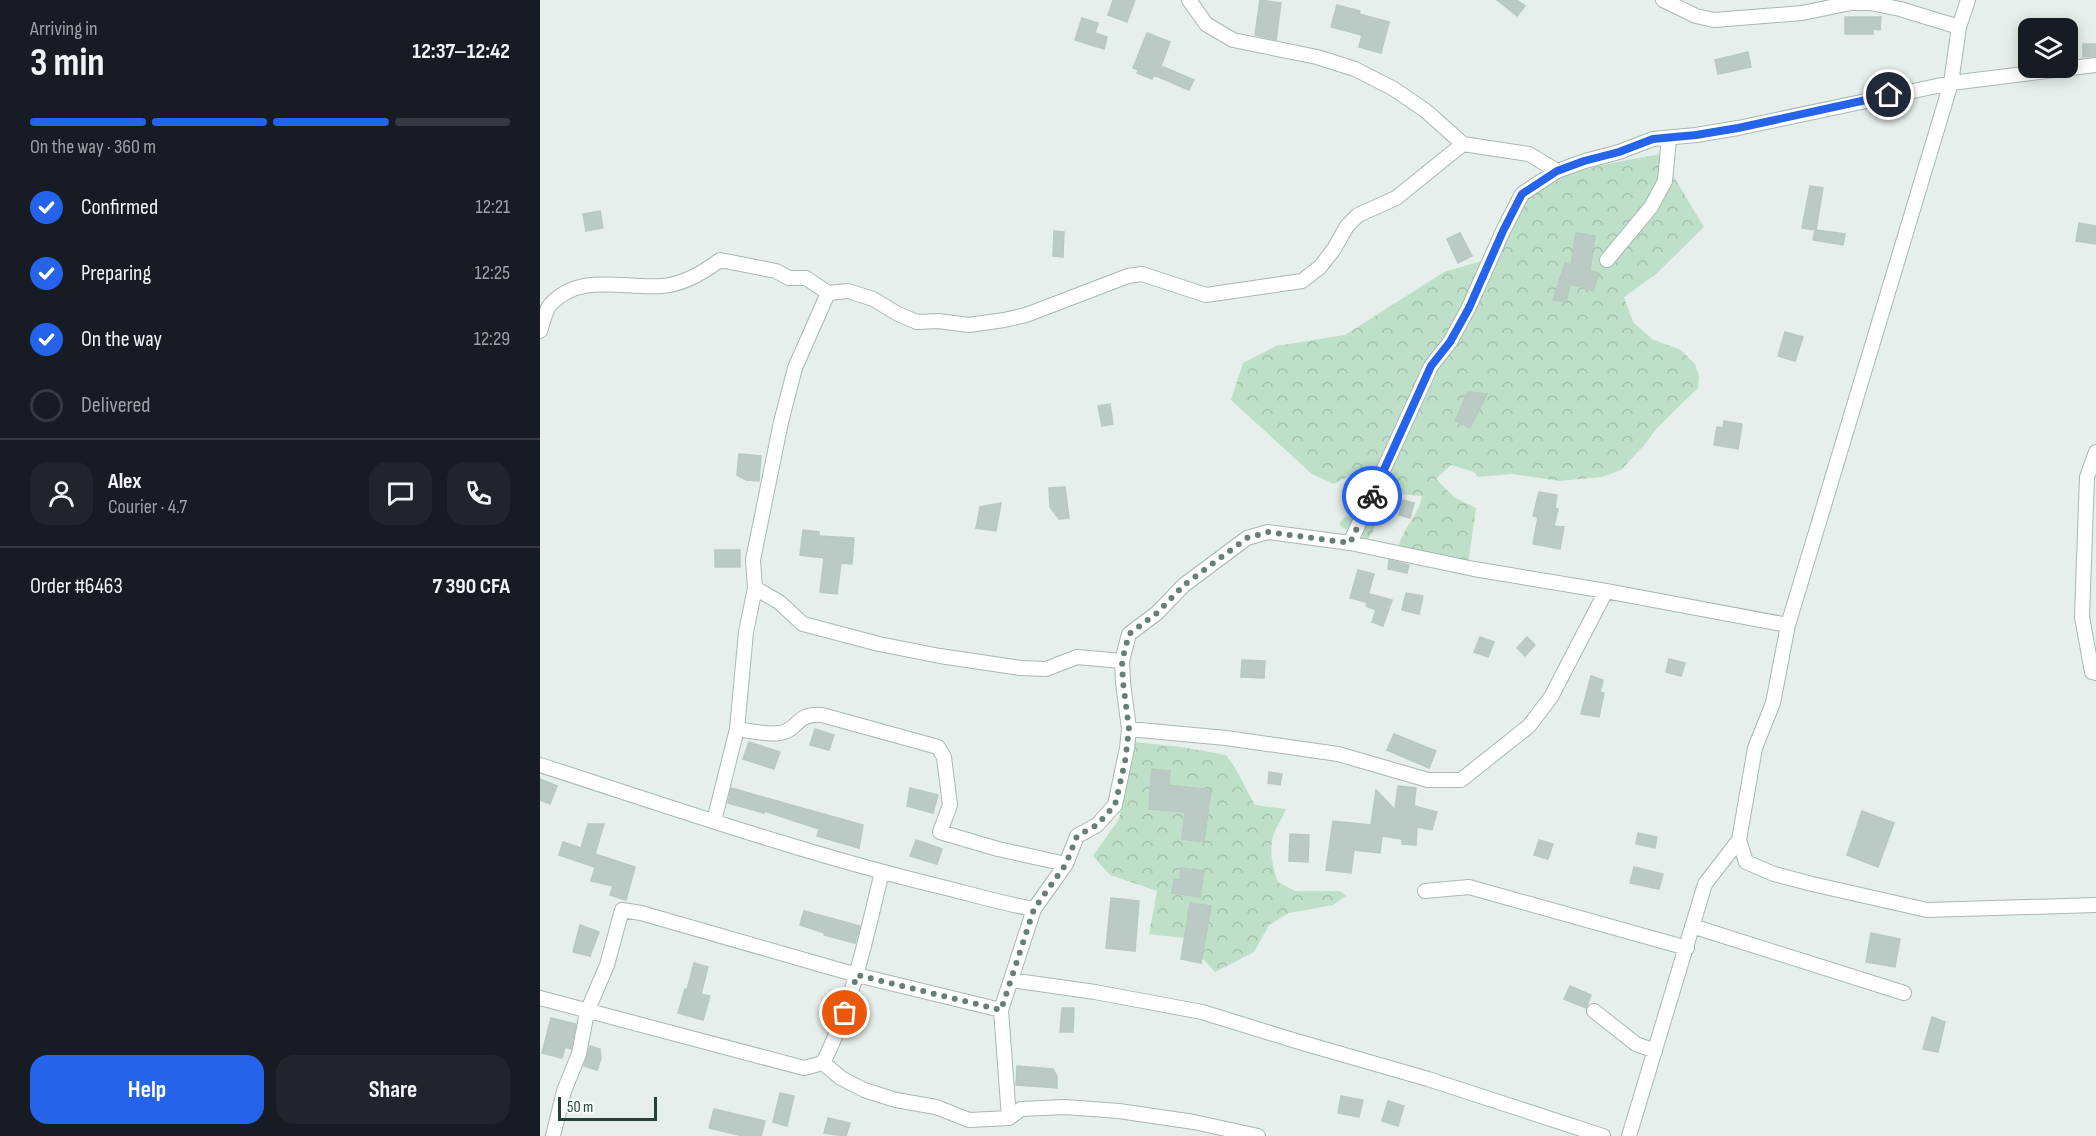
<!DOCTYPE html>
<html lang="en">
<head>
<meta charset="utf-8">
<style>
  :root { --surface:#171b24; --page:#20242c; --text:#f1f3f6; --muted:#9ea1a6; --line:#363941; --accent:#2563eb }
  body { margin:0; font-family:"Sofia Sans Condensed",sans-serif; background:var(--page); color:var(--text); height:100vh; display:flex; flex-direction:column; font-size:22px; white-space:nowrap }
  * { box-sizing:border-box; margin:0 }
  p { font-size:20px; color:var(--muted) }
  .icon { flex:none; width:33px; height:33px; fill:none; stroke:currentColor; stroke-width:2; stroke-linecap:round; stroke-linejoin:round }
  .map { position:relative; flex:1; overflow:hidden }
  .drawer { display:flex; flex-direction:column; background:var(--surface); width:540px }
  .drawer>* { flex:none }
  .tools { position:absolute; left:1478px; top:18px; display:grid; gap:12px }
  .tools a { display:grid; place-items:center; width:60px; height:60px; border-radius:12px; background:var(--surface); box-shadow:0 3px 15px #0003; font-size:30px }
  .scale { position:absolute; left:18px; bottom:15px; width:99px; box-sizing:border-box; padding-left:6px; border:3px solid #24423a; border-top:0; font-size:16px; line-height:21px; white-space:nowrap; color:#24423a; -webkit-text-stroke:4px #f7fbf9; paint-order:stroke }
  .pin { position:absolute; display:grid; place-items:center; width:51px; height:51px; color:#fff; margin:-26px; border:3px solid #fff; border-radius:50%; box-shadow:0 2px 6px #0007 }
  .courier { position:absolute; display:grid; place-items:center; width:60px; height:60px; margin:-30px; border:4px solid #2563eb; border-radius:50%; background:#fff; color:#222; box-shadow:0 2px 8px #0007 }
  .summary em { font-style:normal; font-weight:700 }
  .summary div { display:flex; flex-direction:column-reverse }
  .summary { display:flex; align-items:center; justify-content:space-between; height:102px; padding:0 30px }
  h1 { font-size:39px; font-weight:700; line-height:45px }
  .bar { display:grid; grid-template-columns:repeat(4,1fr); gap:9px 6px; align-content:center; height:72px; padding:0 30px }
  .bar i { height:8px; border-radius:4px; background:var(--line) }
  .bar .active { background:var(--accent) }
  .bar p { grid-column:span 4 }
  .line { display:flex; align-items:center; gap:15px; padding:0 30px; border-top:2px solid var(--line) }
  .line div { flex:1 }
  .round { display:grid; place-items:center; flex:none; width:63px; height:63px; border-radius:18px; background:var(--page) }
  ol { padding:0 30px; list-style:none }
  li { display:flex; align-items:center; gap:18px; height:66px }
  li p { margin-inline-start:auto }
  li .icon { padding:6px; border-radius:50%; background:var(--accent); color:#fff; stroke-width:4 }
  li:last-child { color:var(--muted) }
  li i { width:33px; height:33px; border:3px solid var(--line); border-radius:50% }
  .cta { display:flex; gap:12px; margin-top:auto; padding:12px 30px }
  .cta a { flex:1; height:69px; border-radius:18px; background:var(--accent); color:#fff; font-size:24px; font-weight:700; line-height:69px; text-align:center }
  .cta a+a { background:var(--page); color:var(--text) }
  main { display:flex; flex:1; min-height:0 }
  .map>svg:first-child { display:block }
  .forest { fill:url(#forest-crowns) }
  .building { fill:#bbcac4; stroke:#b8c9c2; stroke-width:1.5 }
  .lines { fill:none; stroke-linecap:round; stroke-linejoin:round }
  .street-casing { stroke:#a8b8b2; stroke-width:16 }
  .street { stroke:#fff; stroke-width:14 }
  .done { stroke:#687f78; stroke-width:6; stroke-dasharray:0 10.8 }
  .route { stroke:#2563eb; stroke-width:8 }
</style>
</head>
<body>
<main>
<section class="drawer">
<div class="summary"><div><h1>3 min</h1><p>Arriving in</p></div><em>12:37–12:42</em></div>
<div class="bar"><i class="active"></i><i class="active"></i><i class="active"></i><i></i><p>On the way · 360 m</p></div>
<ol>
<li><svg class="icon" aria-label="check" viewBox="0 0 24 24"><path d="M5 12l5 5 9-10"/></svg>Confirmed<p>12:21</p></li>
<li><svg class="icon" aria-label="check" viewBox="0 0 24 24"><path d="M5 12l5 5 9-10"/></svg>Preparing<p>12:25</p></li>
<li><svg class="icon" aria-label="check" viewBox="0 0 24 24"><path d="M5 12l5 5 9-10"/></svg>On the way<p>12:29</p></li>
<li><i></i>Delivered</li>
</ol>
<div class="line" style="height:108px"><a class="round"><svg class="icon" aria-label="person" viewBox="0 0 24 24"><circle cx="12" cy="8" r="4"/><path d="M4 21q1-7 8-7t8 7"/></svg></a><div><b>Alex</b><p>Courier · 4.7</p></div><a class="round"><svg class="icon" aria-label="chat" viewBox="0 0 24 24"><path d="M4 5h16v11H9l-5 4z"/></svg></a><a class="round"><svg class="icon" aria-label="phone" viewBox="0 0 24 24"><path d="M5 4h4l2 5-3 2q2 4 5 5l2-3 5 2v4C11 20 4 13 5 4z"/></svg></a></div>
<div class="line" style="height:78px"><div>Order #6463</div><b>7 390 CFA</b></div>
<div class="cta"><a>Help</a><a>Share</a></div>
</section>
<div class="map">
<svg width="1556" height="1136" viewBox="0 0 1556 1136">
  <defs>
    <pattern id="forest-crowns" width="20" height="18" patternUnits="userSpaceOnUse" patternTransform="scale(1.5)"><rect width="20" height="18" fill="#bfe0c8"/><path d="M2 6a3 3 0 1 1 6 0M12 15a3 3 0 1 1 6 0" fill="none" stroke="#a4c1ad"/></pattern>
  </defs>
  <rect width="100%" height="100%" fill="#e6efeb"/>
  <path class="forest" d="M1120,154l44,73 -48,47 -32,23 9,25 19,17 29,11 14,14 4,13 -1,11 -42,41 -10,14 -25,27 -19,7 -42,4 -48,-7 -34,3 -4,-5 -23,-7 -15,14 18,18 22,11 -8,57 -70,-14c2,-21 21,-35 24,-55l-36,-3c-10,14 -7,33 -18,46l-16,-4 -2,-5 -6,-1 -5,-5 6,-7 7,-2c5,-15 4,-25 -3,-39l-15,8 -22,-10 -81,-74 12,-37 33,-17 69,-11 99,-63 55,-16c6,-14 14,-40 22,-52 24,-33 100,-42 139,-50z
    M594,742l48,5 44,8c12,15 19,33 29,50l31,4c-3,8 -8,15 -11,22 -7,16 -3,35 3,51l17,9h45l6,5 -13,9 -44,8 -20,12 -15,27 -39,20 -31,-34 -35,-4 8,-43 -47,-16 -17,-19 26,-37z"/>
  <path class="building" d="M573,0h22l-8,22 -19,-7z
    M720,0l21,3 -5,37 -21,-5z
    M957,0h20l8,6 -8,10z
    M797,5l23,6 -1,3 30,8 -8,31 -22,-6 3,-12 -31,-8z
    M1305,17h36l-1,13 -7,-1v5h-28z
    M542,18l16,5 -3,10 12,4 -3,12 -29,-9z
    M607,33l23,9 -9,24 33,14 -5,10 -35,-15 -2,4 -15,-6 2,-3 -6,-2z
    M1543,44h13v12l-13,1z
    M1208,52l3,15 -33,7 -3,-14z
    M1270,186l13,2 -7,42 29,4 -2,11 -30,-5 2,-10 -13,-2z
    M60,211l3,17 -17,3 -3,-17z
    M1539,223l17,3v18l-20,-3z
    M514,231l10,1 -1,25 -10,-1z
    M920,233l12,23 -14,7 -11,-24z
    M1036,233l19,3 -5,35 9,2 -6,18 -23,-7 -4,18 -13,-2 12,-37 6,2z
    M1245,332l18,5 -8,24 -17,-5z
    M928,392l19,2 -17,34 -15,-7z
    M570,404l3,20 -11,2 -4,-20z
    M1184,421l18,3 -4,25 -24,-4 3,-18 6,1z
    M199,454l22,2 -2,25 -13,-1 -9,-5z
    M525,487l4,31 -10,1 -9,-12 -1,-19z
    M999,492l18,3 -2,13 3,1 -4,17 10,1 -4,22 -27,-5 5,-27 -5,-1z
    M863,500l11,3 -4,15 -11,-3z
    M461,503l-5,28 -20,-3 4,-21z
    M263,530l16,2v4l35,2 -2,26 -11,-1 -4,31 -17,-2 4,-34 -24,-3z
    M175,550h25v17h-25z
    M849,560l20,5 -2,8 -19,-4z
    M818,570l16,4 -8,28 -16,-4z
    M866,593l17,3 -4,18 -17,-4z
    M830,594l22,6 -9,26 -11,-4 4,-12 -10,-4z
    M940,637l14,5 -6,15 -14,-5z
    M987,637l8,8 -10,11 -8,-8z
    M1129,659l16,4 -4,13 -15,-4z
    M702,660l23,1 -1,17 -23,-1z
    M1051,676l12,4 -3,12 4,1 -5,24 -18,-3z
    M275,729l19,6 -5,15 -19,-5z
    M854,734l42,17 -7,17 -42,-18z
    M209,742l31,10 -6,17 -31,-10z
    M612,769l18,2 -1,14 42,5 -7,52 -22,-3 3,-27 -36,-3z
    M729,772l13,2 -2,11 -12,-2z
    M0,779l17,7 -7,18 -10,-4z
    M858,786l18,2 -2,18 23,6 -5,18 -15,-3 -1,18 -14,-1v-5l-20,-3 -2,17 -26,-3 -3,23 -25,-3 7,-49 38,4 5,-35 19,20z
    M191,788l132,37 -4,23 -42,-12 2,-7 -55,-18v2l-36,-10z
    M370,788l28,7 -5,18 -26,-7z
    M1322,811l32,12 -16,44 -31,-12z
    M48,824h16l-9,30 40,13 -9,33 -16,-5 3,-9 -22,-5 4,-14 -36,-12 4,-13 18,6z
    M1098,833l19,4 -2,11 -19,-4z
    M750,834l19,1 -1,27 -19,-1z
    M376,840l26,9 -5,15 -27,-8z
    M999,840l14,4 -5,15 -14,-4z
    M1094,867l29,7 -4,15 -29,-6z
    M641,868l23,3 -4,26 -28,-4 2,-14 6,1z
    M571,898l28,3 -4,50 -29,-3z
    M650,903l21,3 -10,57 -20,-4z
    M264,911l56,15 -5,17 -31,-8 1,-2 -25,-8z
    M40,925l19,7 -9,24 -17,-4z
    M1331,933l29,6 -5,28 -29,-5z
    M154,963l14,4 -7,27 9,2 -7,24 -25,-7 7,-24 2,1z
    M1030,986l21,9 -5,13 -22,-9z
    M522,1008h12l-1,24h-13z
    M1392,1017l13,5 -7,30 -15,-3z
    M11,1018l25,6 -5,25 -6,-2 -3,11 -20,-5z
    M50,1046l10,3 1,10 -4,11 -13,-4z
    M477,1066l36,3 4,7v12l-41,-3z
    M240,1093l14,3 -7,30 -14,-4z
    M801,1096l22,4 -4,17 -21,-4z
    M848,1101l16,5 -6,20 -16,-5z
    M174,1109l51,12 -4,15h-18l-34,-8z
    M288,1118l22,5 -4,13 -22,-3z"/>
  <g class="lines">
    <defs>
      <path id="street" d="M649,0l17,24 27,16 84,17 38,12 39,20 32,22 37,33 66,10 28,17
        M1123,0l33,16 18,4 88,-7 49,-10h19l30,6 59,18
        M1067,260l44,-53 14,-26 4,-43
        M0,331c3,-8 5,-20 10,-26 29,-33 74,-16 111,-19 21,-1 43,-14 59,-26l56,11 13,7h17l22,15 20,-2 25,8 25,15 19,8 21,-1 31,4 35,-5 22,-5 102,-39 14,-2 64,21 96,-14 18,-14 14,-18 13,-23 11,-11 38,-17 67,-54
        M1556,452l-9,25 -5,140 10,55 4,1
        M810,543l81,-177 19,-24 19,-35 34,-76 19,-37 35,-23 28,-10 34,-9 34,-13 43,-4 42,-7 213,-45 145,-18
        M215,588l24,14 24,22 76,20 61,12 80,12 26,1 31,-12 45,4
        M197,729c14,2 30,6 43,4 19,-3 15,-20 42,-18l116,32 6,10 6,48 -10,27 58,17 68,15
        M589,729l97,9 112,16 90,26h33l68,-54 22,-29 55,-106
        M0,765c134,43 268,90 406,123 29,7 58,16 88,21
        M174,821l23,-92 9,-97 9,-44 -2,-28 28,-138 14,-54 33,-75
        M1199,840l7,22 28,12 38,10 115,26 169,-5
        M885,891l44,-4 218,61
        M1152,926l212,67
        M471,980l84,12 107,20 94,29 132,38 175,57
        M0,998l264,70 19,-5c30,-60 43,-126 59,-191
        M461,1010l8,108 12,-9 44,-2 54,4 75,11 64,14
        M1054,1011l42,33 19,7
        M283,1063l18,15 23,12 32,10 40,7 33,13 40,-2
        M13,1136l11,-45 15,-37 8,-42 20,-47 15,-55 19,3 216,62 144,35 33,-101 32,-45 11,-28 20,-11 18,-20 12,-57 2,-19 -6,-46 -1,-22 7,-27 28,-21 27,-28 63,-47 21,-6 82,11 124,26 132,22 182,34
        M1089,1136l76,-252 34,-44 16,-92 18,-45 15,-78 163,-542 8,-56 9,-27"/>
    </defs>
    <use href="#street" class="street-casing"/>
    <use href="#street" class="street"/>
  </g>
  <g class="lines">
    <path class="done" d="M305,1013l12,-38 144,35 33,-101 32,-45 11,-28 20,-11 18,-20 10,-43 4,-33 -6,-47 -1,-21 7,-27 28,-21 27,-28 63,-47 21,-6 82,11 22,-47"/>
    <path class="route" d="M832,496l59,-130 19,-24 19,-34 34,-77 19,-37 35,-23 27,-10 35,-9 34,-13 43,-4 42,-7 151,-33"/>
  </g>
</svg>
<div class="tools">
<a><svg class="icon" aria-label="layers" viewBox="0 0 24 24"><path d="M12 4l9 5-9 5-9-5zM3 14l9 5 9-5"/></svg></a>
</div>
<div class="scale">50 m</div>
<div class="pin" style="left:305px;top:1013px;background:#ea580c"><svg class="icon" aria-label="bag" viewBox="0 0 24 24"><path d="M5 8h14l-1 12H6zM9 8a3 3 0 0 1 6 0"/></svg></div>
<div class="pin" style="left:1349px;top:95px;background:#1f2937"><svg class="icon" aria-label="home" viewBox="0 0 24 24"><path d="M3 11l9-7 9 7M6 9v11h12V9"/></svg></div>
<div class="courier" style="left:832px;top:496px"><svg class="icon" aria-label="bike" viewBox="0 0 24 24"><circle cx="6" cy="16" r="4"/><circle cx="18" cy="16" r="4"/><path d="M6 16l4-8h5l3 8M10 8l3 8H6M13 5h3"/></svg></div>
</div>
</main>
</body>
</html>
